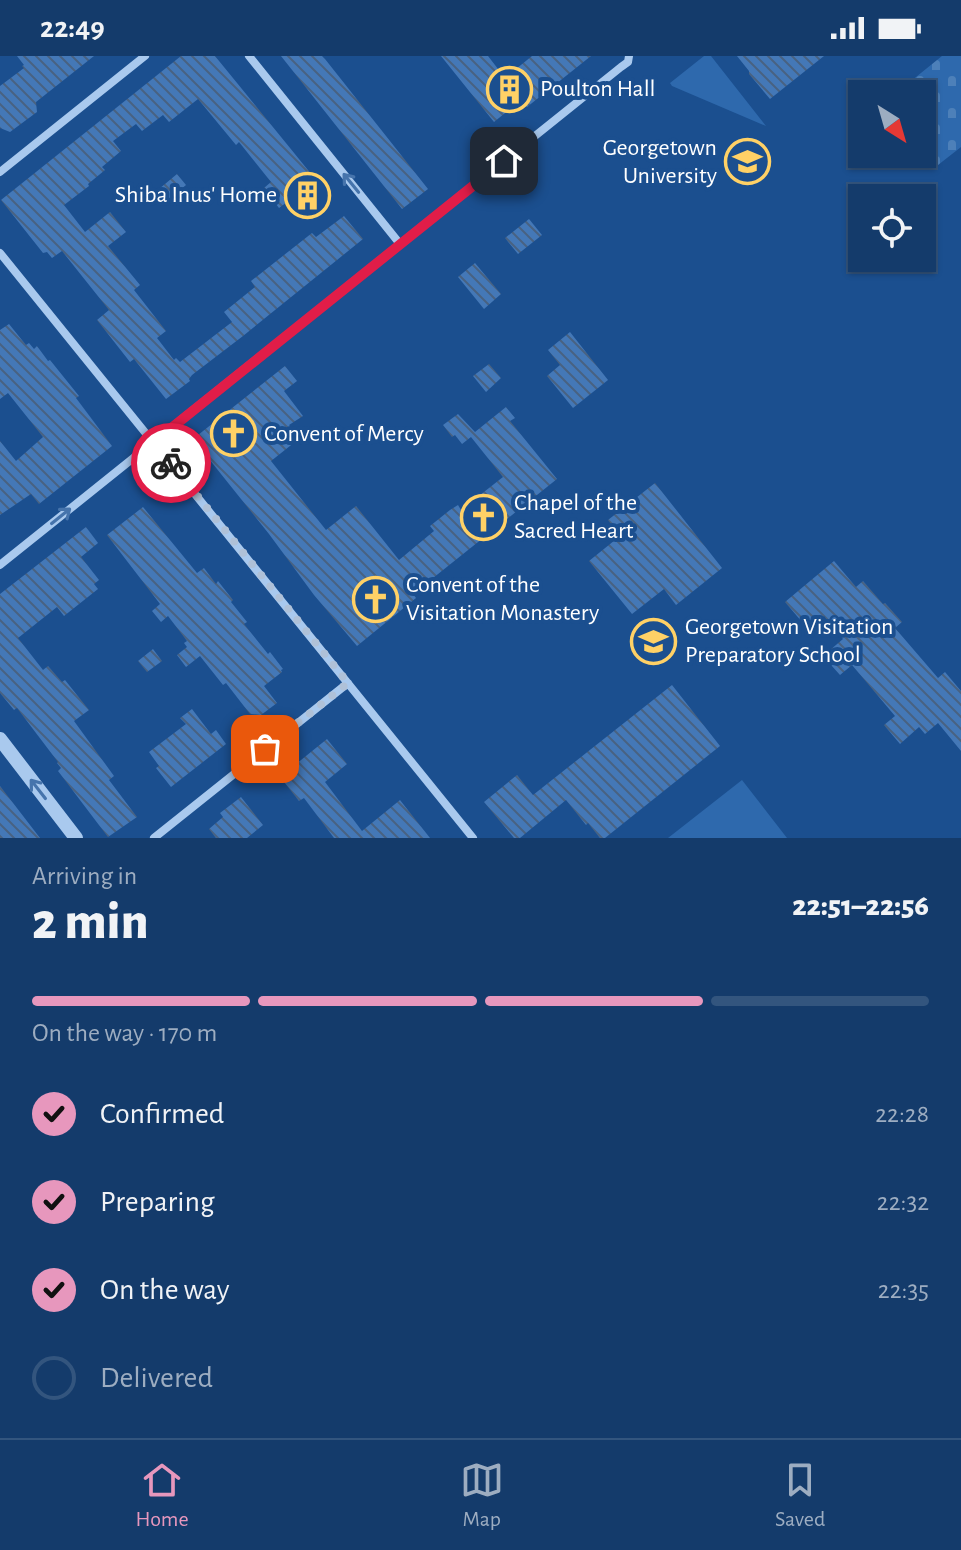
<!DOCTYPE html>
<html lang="en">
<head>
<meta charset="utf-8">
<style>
  :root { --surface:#143b6b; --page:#214673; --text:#f1f3f6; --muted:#9dadc1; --line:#33557e; --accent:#e797bd }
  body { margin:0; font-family:"Alegreya Sans",sans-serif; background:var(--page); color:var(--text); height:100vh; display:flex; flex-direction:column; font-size:30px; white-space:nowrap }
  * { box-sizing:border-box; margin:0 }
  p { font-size:26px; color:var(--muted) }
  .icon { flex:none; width:44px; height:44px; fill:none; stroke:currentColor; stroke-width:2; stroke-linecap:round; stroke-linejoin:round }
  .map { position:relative; height:782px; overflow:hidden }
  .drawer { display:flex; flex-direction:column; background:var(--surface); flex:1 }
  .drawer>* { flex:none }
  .needle { width:52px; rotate:143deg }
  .buttons { position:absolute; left:848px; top:24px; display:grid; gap:16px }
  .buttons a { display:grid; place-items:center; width:88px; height:88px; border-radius:0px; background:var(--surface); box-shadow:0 2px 6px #0004,0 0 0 2px var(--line); font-size:40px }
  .pin { position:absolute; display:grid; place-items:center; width:68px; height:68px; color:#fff; margin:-34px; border-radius:16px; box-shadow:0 4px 12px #0006 }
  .courier { position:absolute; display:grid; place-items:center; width:80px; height:80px; margin:-40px; border:6px solid #e11d48; border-radius:50%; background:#fff; color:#222; box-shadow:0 2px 10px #0007 }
  .head em { font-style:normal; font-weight:800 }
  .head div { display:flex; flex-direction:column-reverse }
  .head { display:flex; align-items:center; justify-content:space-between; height:136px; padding:0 32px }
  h1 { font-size:52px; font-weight:800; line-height:60px }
  .bar { display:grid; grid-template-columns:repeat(4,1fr); gap:12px 8px; align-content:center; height:96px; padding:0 32px }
  .bar i { height:10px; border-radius:6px; background:var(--line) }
  .bar .active { background:var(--accent) }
  .bar p { grid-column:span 4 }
  ol { padding:0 32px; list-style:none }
  li { display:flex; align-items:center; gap:24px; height:88px }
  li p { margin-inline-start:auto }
  li .icon { padding:8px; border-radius:50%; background:var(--accent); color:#111; stroke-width:4 }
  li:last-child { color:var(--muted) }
  li i { width:44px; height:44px; border:4px solid var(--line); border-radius:50% }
  .status { display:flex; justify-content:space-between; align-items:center; height:56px; padding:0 40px; background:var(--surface); direction:ltr }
  .status svg { height:22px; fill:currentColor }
  .tabs { display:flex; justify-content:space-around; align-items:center; height:112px; border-top:2px solid var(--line); background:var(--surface); font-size:22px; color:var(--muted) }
  .tabs a { display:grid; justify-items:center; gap:4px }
  .tabs .active { color:var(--accent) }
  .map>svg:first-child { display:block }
  .green { fill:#2e69ad }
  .cemetery { fill:url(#cemetery-stones) }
  .building { fill:url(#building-back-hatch) }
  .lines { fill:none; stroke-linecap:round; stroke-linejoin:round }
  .minor { stroke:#a9c9ee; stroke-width:8 }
  .tertiary { stroke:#a9c9ee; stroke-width:14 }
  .oneway { stroke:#4674ac }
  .done { stroke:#afc1d8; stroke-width:8; stroke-dasharray:0 14.4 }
  .route { stroke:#e11d48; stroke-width:10 }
  .labels { text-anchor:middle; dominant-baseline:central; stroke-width:8; stroke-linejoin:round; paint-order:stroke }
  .poi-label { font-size:24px; fill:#fff; stroke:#1b4f8f; text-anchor:start }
</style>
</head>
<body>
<div class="status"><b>22:49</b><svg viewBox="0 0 49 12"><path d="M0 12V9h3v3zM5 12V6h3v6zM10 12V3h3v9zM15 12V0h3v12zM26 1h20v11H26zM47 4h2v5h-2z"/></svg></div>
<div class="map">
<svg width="961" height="782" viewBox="0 0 961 782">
  <defs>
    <pattern id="cemetery-stones" width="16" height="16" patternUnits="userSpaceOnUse" patternTransform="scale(2)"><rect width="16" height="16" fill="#2e69ad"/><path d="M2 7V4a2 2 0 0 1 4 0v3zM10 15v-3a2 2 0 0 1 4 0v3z" fill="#4d80b9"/></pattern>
    <pattern id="building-back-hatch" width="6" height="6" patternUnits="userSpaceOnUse" patternTransform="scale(2)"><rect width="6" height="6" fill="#4478b7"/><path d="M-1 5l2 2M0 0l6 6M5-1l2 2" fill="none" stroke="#486282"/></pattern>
  </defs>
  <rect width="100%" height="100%" fill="#1b4f8f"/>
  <path class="green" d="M704,0h7l55,70 -94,-40 -2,-3z
    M742,724l45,58h-119z"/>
  <path class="cemetery" d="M942,0h19v91l-23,18 -16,-21v-50h-27z"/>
  <path class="building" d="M17,0h77l-58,46 1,10 -27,20 -10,-4v-42l24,-18 -2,-2 2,-1z
    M181,0h34l110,135 -24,22 -10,-14 -12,9 -15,-20 7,-6 -32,-40 -3,3 -38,-46 -29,23 -6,-7 -21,16 -6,-7 -23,17 8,10 -19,16 3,3 -17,14 1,2 -25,19 21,27 25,-20 16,20 -18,14 32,39 -6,5 32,41 -9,7 17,22 2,-2 4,4 52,-40 -8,-10 31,-25 -4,-6 61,-48 4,4 28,-21 19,23 -120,97 -51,39 -3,4 1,2 -24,18 -32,-40 -4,3 -33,-42 12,-10 -47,-59 -10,7 -5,-6 -4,1 -42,-53z
    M281,0h41l3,3 103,130 -26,20z
    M441,0h47l17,22 27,-22h59l-64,51 -6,-7 -27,22z
    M737,0h87l-54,43 -21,-25v-3z
    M177,118l9,11 -18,15 -9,-11z
    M529,163l13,16 -24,19 -13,-16z
    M475,207l26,31 -17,15 -26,-32z
    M9,268l17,21 3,-2 5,6 3,-3 11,15 2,-1 29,36 -3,2 36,48 -73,58 -8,-10 -31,21v-74l16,20 27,-24 -35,-44 -8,6v-69z
    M570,276l38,48 -35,28 -26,-32 13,-11 -12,-15z
    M489,308l12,14 -15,14 -13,-16z
    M285,310l12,15 -13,10 19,25 -14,9 11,13 -29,23 55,69 30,-24 43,54 35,-29 -4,-5 20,-16 8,-5 3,5 42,-33 -32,-40 -9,7 -7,-9 -3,2 -9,-12 15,-11 17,18 31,-25 9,11 -5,3 47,58 -144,115 3,4 -59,48 -43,-51 -45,-61 -76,-95z
    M655,427l67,85 -46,37 -12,-16 -32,25 -43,-53 31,-25 -12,-16z
    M143,451l54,66 7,-5 12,16 2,-3 15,19 -2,2 16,20 -3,2 24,30 2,-2 13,17 -2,1 1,2 -18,14 13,17 -16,12 -11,-1 -24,-31 -3,2 -23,-29 -14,11 -9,-12 10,-8 -3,-4 3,-2 -19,-25 -7,6 -9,-11 8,-7 -53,-69z
    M86,471l12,16 -17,14 18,23 -5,4 4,5 -34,27 -7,-9 -39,31 25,32 5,-4 14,16 3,-2 24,30 -15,11 40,55 -5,4 28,37 -29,20 -50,-66 3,-3 -4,-5 1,-1 -41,-54 -3,2 -14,-17v-99z
    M834,505l22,26 7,-6 20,23 2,-1 17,19 -7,6 43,50 7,-6 16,19v60l-23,-28 -13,11 -6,-7 -19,17 -16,-19 11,-9 -43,-51 -12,10 -17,-19 20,-17 -19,-23 -16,13 -23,-27z
    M153,593l9,12 -15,11 -9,-11z
    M672,629l48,61 -115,92h-5l-12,-15 -2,2 -20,-25 -46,38h-6l-30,-36 33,-27 16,20z
    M192,653l19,25 5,-4 10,14 -55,43 -15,-19 3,-2 -10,-14 37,-28 -6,-6z
    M327,683l20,25 -22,18 37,49 38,-31 30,38h-96l-30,-40 -5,3 -19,-24z
    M0,730l40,52h-40z
    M241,741l22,28 -16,13h-31l-7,-9 14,-12 -3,-4z"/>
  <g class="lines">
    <path class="minor" d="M249,0l151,188
      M0,116l145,-116
      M0,197l473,585
      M0,509l621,-498 7,-5 1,-6
      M154,782l194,-155"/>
    <path class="tertiary" d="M0,683l76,99"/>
  </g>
  <defs><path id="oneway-shaft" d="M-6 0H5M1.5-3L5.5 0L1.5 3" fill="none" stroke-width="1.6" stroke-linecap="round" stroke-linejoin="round" transform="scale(2)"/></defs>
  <g class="oneway">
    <use href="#oneway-shaft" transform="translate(351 127) rotate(-129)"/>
    <use href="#oneway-shaft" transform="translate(61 460) rotate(-39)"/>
    <use href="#oneway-shaft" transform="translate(38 733) rotate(-128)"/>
  </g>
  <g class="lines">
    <path class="done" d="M171,407l177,220 -83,66"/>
    <path class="route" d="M171,407l-17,-21 350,-281"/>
  </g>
  <defs>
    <symbol id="building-ring" viewBox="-11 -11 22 22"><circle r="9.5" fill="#1b4f8f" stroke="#ffd166" stroke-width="1.5"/><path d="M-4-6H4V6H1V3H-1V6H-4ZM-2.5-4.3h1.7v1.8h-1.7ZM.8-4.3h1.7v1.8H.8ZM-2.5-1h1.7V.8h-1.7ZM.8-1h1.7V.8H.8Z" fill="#ffd166"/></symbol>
    <symbol id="university-ring" viewBox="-11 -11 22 22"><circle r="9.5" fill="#1b4f8f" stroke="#ffd166" stroke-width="1.5"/><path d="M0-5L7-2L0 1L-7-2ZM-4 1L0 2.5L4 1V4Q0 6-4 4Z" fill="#ffd166"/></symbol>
    <symbol id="church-ring" viewBox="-11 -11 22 22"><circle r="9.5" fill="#1b4f8f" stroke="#ffd166" stroke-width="1.5"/><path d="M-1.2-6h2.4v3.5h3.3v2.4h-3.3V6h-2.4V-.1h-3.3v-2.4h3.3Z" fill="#ffd166"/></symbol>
    <symbol id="school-ring" viewBox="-11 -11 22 22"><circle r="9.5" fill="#1b4f8f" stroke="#ffd166" stroke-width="1.5"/><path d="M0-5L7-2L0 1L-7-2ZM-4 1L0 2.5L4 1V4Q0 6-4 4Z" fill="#ffd166"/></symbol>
  </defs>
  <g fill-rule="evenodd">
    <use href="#building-ring" x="484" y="8" width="51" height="51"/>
    <use href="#university-ring" x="722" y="80" width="51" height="51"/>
    <use href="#building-ring" x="282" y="114" width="51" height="51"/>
    <use href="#church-ring" x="208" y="352" width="51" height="51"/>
    <use href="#church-ring" x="458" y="436" width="51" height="51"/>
    <use href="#church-ring" x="350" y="518" width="51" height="51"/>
    <use href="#school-ring" x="628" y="560" width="51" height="51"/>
  </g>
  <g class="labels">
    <g class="poi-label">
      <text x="540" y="33">Poulton Hall</text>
      <text x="717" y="92" text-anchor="end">Georgetown<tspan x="717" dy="28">University</tspan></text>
      <text x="277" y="139" text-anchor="end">Shiba Inus' Home</text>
      <text x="264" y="378">Convent of Mercy</text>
      <text x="514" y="447">Chapel of the<tspan x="514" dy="28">Sacred Heart</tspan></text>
      <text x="406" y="529">Convent of the<tspan x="406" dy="28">Visitation Monastery</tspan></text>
      <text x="685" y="571">Georgetown Visitation<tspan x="685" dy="28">Preparatory School</tspan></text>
    </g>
  </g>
</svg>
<div class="buttons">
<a><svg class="needle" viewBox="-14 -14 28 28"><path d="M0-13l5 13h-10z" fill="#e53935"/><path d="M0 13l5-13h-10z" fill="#9dadc1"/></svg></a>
<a><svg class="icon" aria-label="locate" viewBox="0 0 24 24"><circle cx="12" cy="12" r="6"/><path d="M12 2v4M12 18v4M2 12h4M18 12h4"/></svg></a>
</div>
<div class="pin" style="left:265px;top:693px;background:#ea580c"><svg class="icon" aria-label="bag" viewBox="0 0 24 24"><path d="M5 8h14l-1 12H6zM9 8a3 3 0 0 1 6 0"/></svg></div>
<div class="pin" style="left:504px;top:105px;background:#1f2937"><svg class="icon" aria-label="home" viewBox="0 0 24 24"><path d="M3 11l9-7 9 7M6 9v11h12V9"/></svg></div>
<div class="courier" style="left:171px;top:407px"><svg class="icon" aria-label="bike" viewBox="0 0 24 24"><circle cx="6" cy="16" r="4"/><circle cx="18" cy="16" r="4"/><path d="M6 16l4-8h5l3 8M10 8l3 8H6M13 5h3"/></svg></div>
</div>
<section class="drawer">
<div class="head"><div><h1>2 min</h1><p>Arriving in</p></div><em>22:51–22:56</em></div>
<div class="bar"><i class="active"></i><i class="active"></i><i class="active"></i><i></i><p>On the way · 170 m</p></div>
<ol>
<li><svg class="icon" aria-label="check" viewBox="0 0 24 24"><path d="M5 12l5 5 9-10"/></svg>Confirmed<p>22:28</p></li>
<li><svg class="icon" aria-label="check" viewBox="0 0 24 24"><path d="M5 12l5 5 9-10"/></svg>Preparing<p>22:32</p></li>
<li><svg class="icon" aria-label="check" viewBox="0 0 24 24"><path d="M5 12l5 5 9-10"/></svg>On the way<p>22:35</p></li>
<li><i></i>Delivered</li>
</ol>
</section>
<nav class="tabs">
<a class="active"><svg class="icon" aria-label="home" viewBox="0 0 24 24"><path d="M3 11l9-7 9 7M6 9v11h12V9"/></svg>Home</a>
<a><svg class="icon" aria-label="map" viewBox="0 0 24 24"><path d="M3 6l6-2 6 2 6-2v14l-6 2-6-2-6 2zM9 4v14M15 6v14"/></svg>Map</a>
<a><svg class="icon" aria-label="saved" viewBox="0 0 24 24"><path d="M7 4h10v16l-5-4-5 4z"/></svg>Saved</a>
</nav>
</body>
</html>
